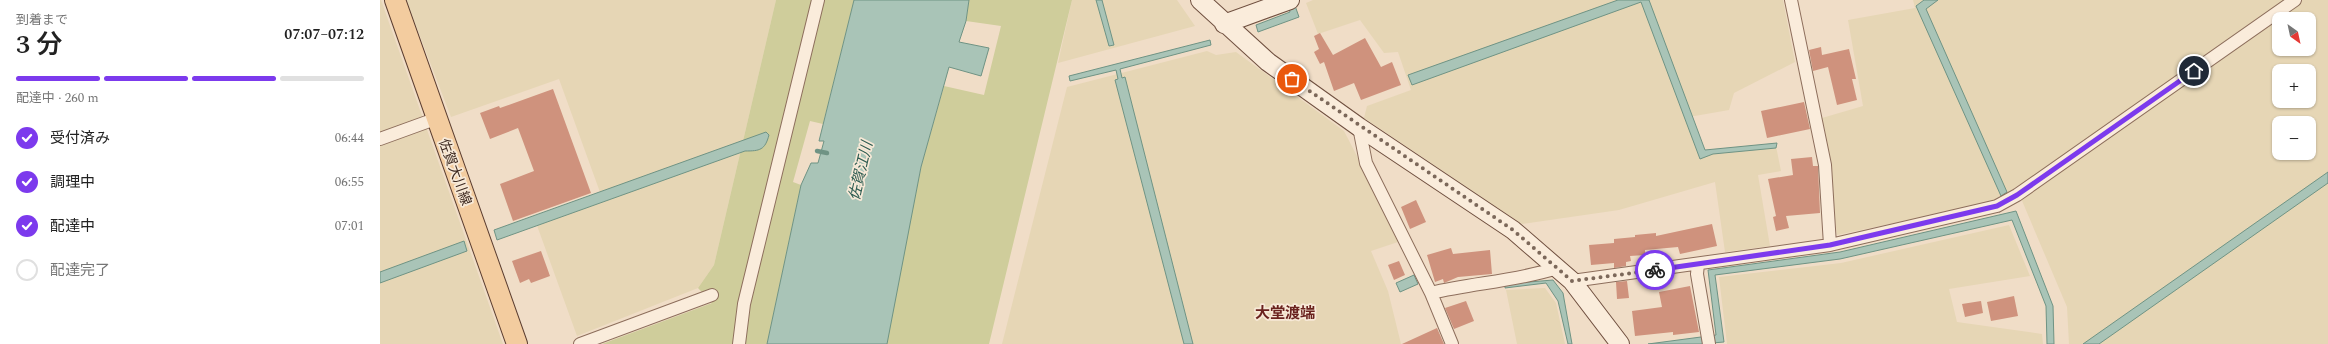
<!DOCTYPE html>
<html lang="ja">
<head>
<meta charset="utf-8">
<style>
  :root { --surface:#fff; --page:#f6f6f6; --text:#222; --muted:#767676; --line:#e0e0e0; --accent:#7c3aed }
  body { margin:0; font-family:Spectral,"Noto Sans JP",serif; background:var(--page); color:var(--text); height:100vh; display:flex; flex-direction:column; font-size:15px; white-space:nowrap }
  * { box-sizing:border-box; margin:0 }
  p { font-size:13px; color:var(--muted) }
  .icon { flex:none; width:22px; height:22px; fill:none; stroke:currentColor; stroke-width:2; stroke-linecap:round; stroke-linejoin:round }
  .map { position:relative; flex:1; overflow:hidden }
  .details { display:flex; flex-direction:column; background:var(--surface); width:380px }
  .details>* { flex:none }
  .needle { width:26px; rotate:147deg }
  .controls { position:absolute; left:1892px; top:12px; display:grid; gap:8px }
  .controls a { display:grid; place-items:center; width:44px; height:44px; border-radius:8px; background:var(--surface); box-shadow:0 1px 3px #0004; font-size:20px }
  .pin { position:absolute; display:grid; place-items:center; width:34px; height:34px; color:#fff; margin:-17px; border:2px solid #fff; border-radius:50%; box-shadow:0 1px 4px #0007 }
  .courier { position:absolute; display:grid; place-items:center; width:40px; height:40px; margin:-20px; border:3px solid #7c3aed; border-radius:50%; background:#fff; color:#222; box-shadow:0 1px 5px #0007 }
  .head em { font-style:normal; font-weight:600 }
  .head div { display:flex; flex-direction:column-reverse }
  .head { display:flex; align-items:center; justify-content:space-between; height:68px; padding:0 16px }
  h1 { font-size:26px; font-weight:600; line-height:30px }
  .bar { display:grid; grid-template-columns:repeat(4,1fr); gap:6px 4px; align-content:center; height:48px; padding:0 16px }
  .bar i { height:5px; border-radius:3px; background:var(--line) }
  .bar .selected { background:var(--accent) }
  .bar p { grid-column:span 4 }
  ol { padding:0 16px; list-style:none }
  li { display:flex; align-items:center; gap:12px; height:44px }
  li p { margin-inline-start:auto }
  li .icon { padding:4px; border-radius:50%; background:var(--accent); color:#fff; stroke-width:4 }
  li:last-child { color:var(--muted) }
  li i { width:22px; height:22px; border:2px solid var(--line); border-radius:50% }
  main { display:flex; flex:1; min-height:0 }
  .map>svg:first-child { display:block }
  .farmland { fill:#e6d6b5; fill-rule:evenodd }
  .green { fill:#cfcd9b }
  .water { fill:#a9c4b7; stroke:#6f9384 }
  .lines { fill:none; stroke-linecap:round; stroke-linejoin:round }
  .stream { stroke:#6f9384; stroke-width:4.5 }
  .building { fill:#cf927d }
  .street-casing { stroke:#8d6e5c; stroke-width:14 }
  .secondary-casing { stroke:#6f4f3f; stroke-width:20 }
  .primary-casing { stroke:#5b3d30; stroke-width:22 }
  .street { stroke:#faecdb; stroke-width:12 }
  .secondary { stroke:#faecdb; stroke-width:18 }
  .primary { stroke:#f3cc9f; stroke-width:20 }
  .done { stroke:#7c685a; stroke-width:4; stroke-dasharray:0 7.2 }
  .route { stroke:#7c3aed; stroke-width:5 }
  .labels { text-anchor:middle; dominant-baseline:central; stroke-width:3.5; stroke-linejoin:round; paint-order:stroke }
  .street-label { font-size:14px; fill:#3d2920; stroke:#f7e9d7 }
  .water-label { font-size:15px; font-style:italic; fill:#2f5d52; stroke:#f7e9d7 }
  .neighbourhood-label { font-size:15px; font-weight:bold; fill:#6a221e; stroke:#f7e9d7 }
</style>
</head>
<body>
<main>
<section class="details">
<div class="head"><div><h1>3 分</h1><p>到着まで</p></div><em>07:07–07:12</em></div>
<div class="bar"><i class="selected"></i><i class="selected"></i><i class="selected"></i><i></i><p>配達中 · 260 m</p></div>
<ol>
<li><svg class="icon" aria-label="check" viewBox="0 0 24 24"><path d="M5 12l5 5 9-10"/></svg>受付済み<p>06:44</p></li>
<li><svg class="icon" aria-label="check" viewBox="0 0 24 24"><path d="M5 12l5 5 9-10"/></svg>調理中<p>06:55</p></li>
<li><svg class="icon" aria-label="check" viewBox="0 0 24 24"><path d="M5 12l5 5 9-10"/></svg>配達中<p>07:01</p></li>
<li><i></i>配達完了</li>
</ol>
</section>
<div class="map">
<svg width="1948" height="344" viewBox="0 0 1948 344">
  <rect width="100%" height="100%" fill="#f0ddc7"/>
  <path class="farmland" d="M0,0h1l122,344h-123z
    M26,0h370l-62,265 -16,23 -121,48 -42,-116 66,-25 -42,-116 -108,38z
    M692,0h105l18,26 -137,37z
    M933,0h470l12,62 -61,31 -5,17 -40,7 14,36 73,-7 5,25 -23,4 12,71 -45,6 -10,-70 -96,28 -97,14 -158,-106 3,-12 44,-16 -13,-38 -14,1 -24,-33 -42,14 -12,-31z
    M1533,0h415v344h-259l-2,-37 -50,-118 -21,13 -159,33 -15,-117 41,-12 -15,-86 67,-12zM1899,19h30v30h-30zM1899,71h30v30h-30zM1899,123h30v30h-30z
    M827,51l9,4 20,-3 108,79 57,110 -30,10 17,40 13,53h-399l65,-257z
    M1629,225l21,51 -81,13 8,33 85,12 1,10h-316l-8,-67 122,-14z
    M1165,288l11,15 9,41h-48l-11,-54z"/>
  <path class="green" d="M396,0h78l-31,124 -13,-3 -17,61 8,3 -34,159h-165l110,-41 -14,-15 16,-23z
    M589,0h103l-83,344h-104l36,-177 23,-81 40,9 17,-69 -35,-5z"/>
  <path class="water" d="M474,0h115l-3,21 -7,21 30,6 -8,28 -32,-9 -28,100 -34,177h-120l34,-159 10,-22h7l6,-22h-5z
    M716,0h6l12,45 -5,1z
    M906,0h7l6,17 -41,15 -2,-7 34,-13z
    M1238,0h31l56,150 72,-7 -1,5 -63,6 -13,5 -59,-157 -229,83 -4,-10z
    M1544,0h14l-12,9 81,183 -6,4 -85,-190z
    M830,40l1,5 -91,24 2,9 3,-1 68,267h-9l-69,-264 3,-1 -2,-9 -46,11 -1,-5z
    M386,132l3,3c-4,15 -9,16 -24,16l-248,89 -3,-10z
    M1948,172v11l-229,161h-16z
    M1636,211l37,95 1,38h-7l-1,-38 -34,-86 -172,39 -125,16 9,67 -24,2h-52l68,-9 -8,-65 132,-18z
    M84,241l3,10 -87,32v-11z
    M1034,275l4,9 -18,8 -4,-9z
    M1173,280l10,13 9,51h-4l-10,-43 -12,-18 -41,5v-4z"/>
  <g class="lines">
    <path class="stream" d="M437,151l10,2"/>
  </g>
  <path class="building" d="M940,33l13,22 32,-17 16,29 11,-5 9,23 -40,15 -7,-17 -20,8 -10,-29 -4,2 -6,-12 5,-3 -5,-13z
    M1441,47l1,8 27,-6 7,30h-4l5,21 -20,5 -9,-38 -15,4 -4,-21z
    M173,89l38,104 -78,28 -13,-37 34,-13 -16,-43 -28,11 -10,-26 19,-7 1,2z
    M1424,102l6,27 -43,9 -6,-27z
    M1432,157l1,9h5l2,47 -34,3 3,12 -13,3 -3,-14 3,-1 -8,-37 25,-4 -2,-16z
    M1036,200l10,22 -16,7 -9,-22z
    M1332,224l5,22 -37,8 -2,-7 -33,3v5l-15,1 1,5 -5,1v4l-12,2v-5l-23,2 -2,-20 25,-2v-4l21,-2v-2l21,-2v3z
    M1071,248l2,6 37,-4 2,24 -34,3 -14,6 -1,-4 -8,3 -8,-27z
    M161,251l9,25 -19,7 -2,-4 -9,4 -8,-22z
    M1019,261l6,14 -11,5 -6,-15z
    M1247,281l2,17 -12,1 -1,-17z
    M1310,286l9,46 -26,3v-3l-38,4 -3,-25 30,-4 -3,-15z
    M1634,296l4,20 -27,5 -4,-19z
    M1086,301l8,20 -20,8 -9,-21z
    M1601,301l2,12 -18,4 -3,-13z
    M1057,328l7,16h-42z"/>
  <g class="lines">
    <defs>
      <path id="street" d="M1411,0l34,165 5,80
        M979,127l7,36 65,130 21,51
        M0,139l55,-20
        M1318,264l-1,10 12,70
        M1192,281l258,-36 167,-39 20,-11 278,-195
        M1051,293c42,-10 86,-12 126,-25
        M200,344l132,-49
        M359,344l5,-40 74,-304"/>
      <path id="secondary" d="M820,0l68,62 91,65 154,103 59,51 48,63
        M844,24l66,-24"/>
      <path id="primary" d="M15,0l122,344"/>
    </defs>
    <use href="#street" class="street-casing"/>
    <use href="#secondary" class="secondary-casing"/>
    <use href="#primary" class="primary-casing"/>
    <use href="#street" class="street"/>
    <use href="#secondary" class="secondary"/>
    <use href="#primary" class="primary"/>
  </g>
  <g class="lines">
    <path class="done" d="M912,79l221,151 59,51 83,-11"/>
    <path class="route" d="M1275,270l175,-25 167,-39 20,-11 177,-124"/>
  </g>
  <g class="labels">
    <g class="street-label">
      <text transform="translate(75 172) rotate(70)">佐賀大川線</text>
    </g>
    <g class="water-label">
      <text transform="translate(481 171) rotate(-77)">佐賀江川</text>
    </g>
    <g class="neighbourhood-label">
      <text x="905" y="313">大堂渡端</text>
    </g>
  </g>
</svg>
<div class="controls">
<a><svg class="needle" viewBox="-14 -14 28 28"><path d="M0-13l5 13h-10z" fill="#e53935"/><path d="M0 13l5-13h-10z" fill="#767676"/></svg></a>
<a>+</a>
<a>−</a>
</div>
<div class="pin" style="left:912px;top:79px;background:#ea580c"><svg class="icon" aria-label="bag" viewBox="0 0 24 24"><path d="M5 8h14l-1 12H6zM9 8a3 3 0 0 1 6 0"/></svg></div>
<div class="pin" style="left:1814px;top:71px;background:#1f2937"><svg class="icon" aria-label="home" viewBox="0 0 24 24"><path d="M3 11l9-7 9 7M6 9v11h12V9"/></svg></div>
<div class="courier" style="left:1275px;top:270px"><svg class="icon" aria-label="bike" viewBox="0 0 24 24"><circle cx="6" cy="16" r="4"/><circle cx="18" cy="16" r="4"/><path d="M6 16l4-8h5l3 8M10 8l3 8H6M13 5h3"/></svg></div>
</div>
</main>
</body>
</html>
